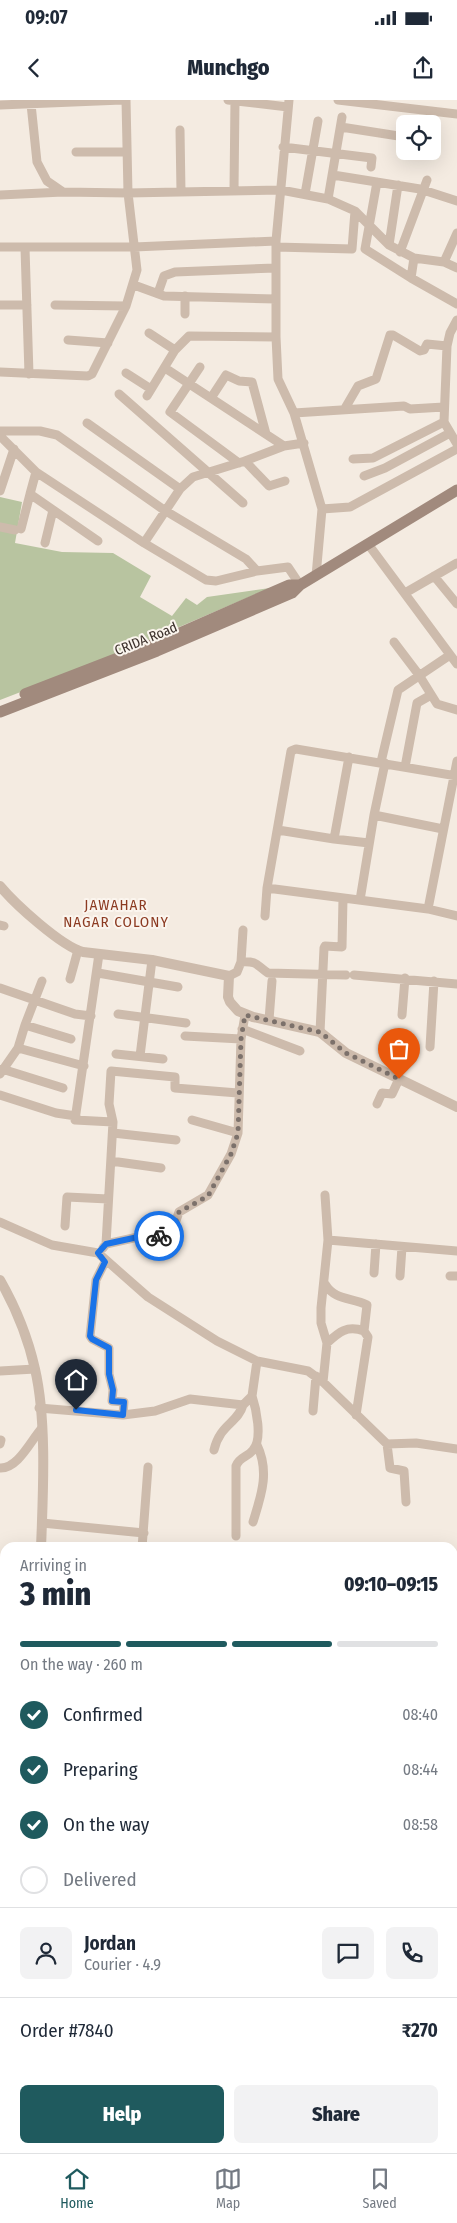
<!DOCTYPE html>
<html lang="en">
<head>
<meta charset="utf-8">
<style>
  :root { --surface:#fff; --page:#f2f2f3; --text:#1f2937; --muted:#747a83; --line:#e0e1e3; --accent:#1f5a5e }
  body { margin:0; font-family:"Fira Sans Condensed",sans-serif; background:var(--page); color:var(--text); height:100vh; display:flex; flex-direction:column; font-size:19px; white-space:nowrap }
  * { box-sizing:border-box; margin:0 }
  p { font-size:16px; color:var(--muted) }
  .icon { flex:none; width:28px; height:28px; fill:none; stroke:currentColor; stroke-width:2; stroke-linecap:round; stroke-linejoin:round }
  .map { position:relative; flex:1; overflow:hidden }
  .panel { position:absolute; left:0px; top:1442px; width:458px; height:611px; display:flex; flex-direction:column; background:var(--surface); border-radius:15px 15px 0 0; box-shadow:0 5px 20px #0002 }
  .panel>* { flex:none }
  .controls { position:absolute; left:396px; top:15px; display:grid; gap:10px }
  .controls a { display:grid; place-items:center; width:45px; height:45px; border-radius:8px; background:var(--surface); box-shadow:0 5px 20px #0002; font-size:25px }
  .pin { position:absolute; display:grid; place-items:center; width:42px; height:42px; color:#fff; margin:-51px -21px; border-radius:50% 50% 50% 0; rotate:-45deg; box-shadow:0 0 5px #0007 }
  .pin .icon { rotate:45deg }
  .courier { position:absolute; display:grid; place-items:center; width:50px; height:50px; margin:-25px; border:4px solid #1a73e8; border-radius:50%; background:#fff; color:#222; box-shadow:0 1px 6px #0007 }
  .head em { font-style:normal; font-weight:800 }
  .head div { display:flex; flex-direction:column-reverse }
  .head { display:flex; align-items:center; justify-content:space-between; height:85px; padding:0 20px }
  h1 { font-size:32px; font-weight:800; line-height:38px }
  .bar { display:grid; grid-template-columns:repeat(4,1fr); gap:8px 5px; align-content:center; height:60px; padding:0 20px }
  .bar i { height:6px; border-radius:4px; background:var(--line) }
  .bar .current { background:var(--accent) }
  .bar p { grid-column:span 4 }
  .line { display:flex; align-items:center; gap:12px; padding:0 20px; border-top:1px solid var(--line) }
  .line div { flex:1 }
  .round { display:grid; place-items:center; flex:none; width:52px; height:52px; border-radius:8px; background:var(--page) }
  ol { padding:0 20px; list-style:none }
  li { display:flex; align-items:center; gap:15px; height:55px }
  li p { margin-inline-start:auto }
  li .icon { padding:5px; border-radius:50%; background:var(--accent); color:#fff; stroke-width:4 }
  li:last-child { color:var(--muted) }
  li i { width:28px; height:28px; border:2px solid var(--line); border-radius:50% }
  .primary-button { display:flex; gap:10px; margin-top:auto; padding:10px 20px }
  .primary-button a { flex:1; height:58px; border-radius:8px; background:var(--accent); color:#fff; font-size:20px; font-weight:800; line-height:58px; text-align:center }
  .primary-button a+a { background:var(--page); color:var(--text) }
  .status { display:flex; justify-content:space-between; align-items:center; height:35px; padding:0 25px; background:var(--surface); direction:ltr }
  .status svg { height:14px; fill:currentColor }
  header { display:flex; justify-content:space-between; align-items:center; height:65px; padding:0 20px; background:var(--surface); font-size:22px; font-weight:800 }
  .menu { display:flex; justify-content:space-around; align-items:center; height:70px; border-top:1px solid var(--line); background:var(--surface); font-size:14px; color:var(--muted) }
  .menu a { display:grid; justify-items:center; gap:2px }
  .menu .current { color:var(--accent) }
  .map>svg:first-child { display:block }
  .green { fill:#b8c4a0 }
  .lines { fill:none; stroke-linecap:round; stroke-linejoin:round }
  .minor { stroke:#cdbbac; stroke-width:9 }
  .tertiary { stroke:#cdbbac; stroke-width:10 }
  .secondary { stroke:#a18a7d; stroke-width:11 }
  .primary { stroke:#7d675c; stroke-width:12 }
  .trunk { stroke:#6c584f; stroke-width:14 }
  .done { stroke:#7c716b; stroke-width:5; stroke-dasharray:0 9 }
  .route { stroke:#1a73e8; stroke-width:6 }
  .labels { text-anchor:middle; dominant-baseline:central; stroke-width:4; stroke-linejoin:round; paint-order:stroke }
  .street-label { font-size:14px; fill:#3b302b; stroke:#fbf5ee }
  .neighbourhood-label { font-size:15px; letter-spacing:1px; fill:#8c3b22; stroke:#fbf5ee }
</style>
</head>
<body>
<div class="status"><b>09:07</b><svg viewBox="0 0 49 12"><path d="M0 12V9h3v3zM5 12V6h3v6zM10 12V3h3v9zM15 12V0h3v12zM26 1h20v11H26zM47 4h2v5h-2z"/></svg></div>
<header><svg class="icon" aria-label="back" viewBox="0 0 24 24"><path d="M15 5l-7 7 7 7"/></svg>Munchgo<svg class="icon" aria-label="share" viewBox="0 0 24 24"><path d="M12 15V3M7 8l5-5 5 5M5 13v7h14v-7"/></svg></header>
<div class="map">
<svg width="457" height="2053" viewBox="0 0 457 2053">
  <rect width="100%" height="100%" fill="#f4ebe1"/>
  <path class="green" d="M0,397l22,5 -7,41 47,9 51,1 38,23 -11,21 32,19 14,-18 11,7 10,-8 63,-9 -177,76 -93,36z"/>
  <g class="lines">
    <path class="minor" d="M228,0l60,7
      M289,0l-13,141v96l2,42 16,34 28,96 -6,67
      M338,0l119,14
      M31,4l6,58 10,19 16,11
      M0,5l122,-5
      M341,27l64,10
      M180,30l1,62
      M283,47l89,11 -1,9
      M76,52h51
      M333,75l87,14 37,12
      M377,82l-12,67 46,29
      M234,90l1,-90
      M305,94l13,-73
      M0,95l63,-3 65,1 153,-3 47,9 27,12 34,34 25,13 -3,20 46,26
      M328,99l14,-82
      M389,145l9,-60
      M0,147h134l142,-6
      M276,147l76,2 3,-38
      M25,148l4,126
      M400,152l27,-72
      M414,158l30,4 13,6
      M444,162l13,-29
      M134,185l30,11 112,3
      M158,193l6,-17 11,-4 100,-4
      M0,205h27
      M55,205l71,1
      M185,214v-18
      M457,220l-7,13 -3,13 -3,76 13,22
      M149,233l26,17
      M68,240l40,3
      M200,267l-30,45 69,51
      M165,268l119,78
      M0,272l88,4 4,-2 34,-68 11,-36 -9,-77 -2,-93
      M126,273l25,16
      M119,294l124,109
      M147,296l28,-46 14,-14 87,1
      M211,298l15,-23 13,6 13,1 14,52
      M344,310l14,-24 18,-7 14,-44h3l27,16 4,-1 3,-6 20,2
      M294,313l110,-7 6,3 34,-2
      M87,323l93,66
      M0,331h40l17,4 107,75 82,49 11,12 31,-4 12,18
      M0,336l36,36 108,71 62,37 10,1 41,-10
      M353,359l20,-1 71,-36
      M245,361l24,25 16,-5
      M36,372l-6,22 68,47
      M364,376l21,-8 65,-35
      M0,391l14,-42
      M322,409l28,-2 107,-58
      M0,427l15,3
      M21,429l9,-35
      M45,443l8,-33
      M144,443l36,-54 13,-12 52,-16 39,-15 20,-3
      M368,444l89,120
      M434,476l23,28
      M405,493l52,-30
      M394,542l25,33 18,29 20,6
      M381,662l17,-72 52,-35
      M405,667l12,-64 14,-8
      M374,715l69,14
      M278,730l56,9 15,-82
      M334,739l35,4
      M267,788l161,21 29,7
      M360,800l14,-85 11,-52
      M428,809l29,-148
      M265,816l2,-28 24,-137 5,-2 161,27
      M0,825l4,1
      M99,854l-24,166 38,2 -7,122
      M241,862l2,-32
      M98,873l80,14
      M354,875l103,9
      M229,876l8,-4 4,-10c17,-1 15,3 27,11l78,2
      M70,879l8,-29
      M0,888l75,26 16,2
      M118,914l68,9
      M402,915l3,-37
      M269,920l3,-39
      M25,925l46,14
      M242,929l58,22
      M320,932l4,-84 1,-2 17,1 1,-49
      M185,936l56,3
      M430,947l4,-66
      M18,948l66,18
      M116,954l47,5
      M140,956l12,-96
      M2,969l61,19
      M0,974l18,-26 7,-23 17,-44
      M0,995l56,18 20,3
      M377,1004l5,-11 10,1 7,-15
      M192,1020l46,13
      M113,1022l-4,-18 2,-33 64,6v11l63,5
      M113,1033l63,7
      M111,1061l50,7
      M325,1095l3,45
      M0,1122l52,23 46,8 50,44 69,44 40,20 51,10 15,11 64,62 29,-1 41,6
      M65,1126l2,-29 41,2
      M103,1148l3,-4 32,-7 33,-2 8,-23 29,-17 23,-41 7,-21 3,-94 4,-24
      M105,1162l-9,18 -6,56 2,3 17,9v26l4,16 -1,11 12,1 -1,13
      M374,1173l2,-29
      M400,1176l2,-29
      M450,1176h7
      M325,1184c10,17 27,13 42,21l-3,26
      M327,1243c12,-11 20,-18 37,-12l4,6 -12,78
      M0,1271l35,-2
      M323,1282l4,-39 -6,-20v-15l7,-68 129,11
      M39,1308l84,7 32,-4 35,-12 53,6 9,-9 5,-35
      M313,1311l3,-35
      M0,1344l1,-4
      M387,1344l3,24 14,3 2,31
      M214,1350c6,-26 24,-27 29,-45
      M0,1368c18,1 31,-28 42,-40
      M253,1422c8,-26 17,-50 4,-77
      M42,1423l102,10
      M236,1436v-70c3,-9 12,-9 17,-16 10,-11 3,-42 -1,-54
      M142,1448l6,-81
      M452,1467h5
      M452,1488h5
      M452,1541h5
      M452,1569l5,6
      M0,1578l5,-18
      M0,1587l5,2
      M0,1614l5,4
      M452,1694l5,1
      M0,1713l5,1
      M0,1730l5,1
      M0,1767h5
      M0,1802l5,1
      M0,1811l5,1
      M0,1853l5,1"/>
    <path class="tertiary" d="M0,786c15,18 61,60 83,66l69,8 77,16 -1,21 2,5 8,9 15,6 67,15 26,21 111,54
      M0,1180c16,28 28,58 35,89 12,52 8,125 6,179
      M0,1466l5,1"/>
    <path class="secondary" d="M25,594l132,-51 132,-58h11
      M0,612l157,-61 135,-58 8,-8 157,-95
      M452,1877l5,4"/>
    <path class="primary" d="M452,1608l5,-3"/>
    <path class="trunk" d="M452,1616l5,-3
      M452,1635l5,-3
      M0,1910l5,-3
      M0,1930l5,-4"/>
  </g>
  <g class="lines">
    <path class="done" d="M159,1136l13,-2 7,-22 29,-16 23,-42 7,-21 3,-94 4,-24 75,17 26,21 53,26"/>
    <path class="route" d="M76,1310l47,5 1,-13 -12,-1 1,-11 -4,-16v-26l-17,-9 -2,-3 6,-56 9,-18 -7,-9 8,-9 32,-7 21,-1"/>
  </g>
  <g class="labels">
    <g class="street-label">
      <text transform="translate(146 539) rotate(-22)">CRIDA Road</text>
    </g>
    <g class="neighbourhood-label">
      <text x="116" y="805">JAWAHAR<tspan x="116" dy="17">NAGAR COLONY</tspan></text>
    </g>
  </g>
</svg>
<div class="controls">
<a><svg class="icon" aria-label="locate" viewBox="0 0 24 24"><circle cx="12" cy="12" r="6"/><path d="M12 2v4M12 18v4M2 12h4M18 12h4"/></svg></a>
</div>
<div class="pin" style="left:399px;top:979px;background:#ea580c"><svg class="icon" aria-label="bag" viewBox="0 0 24 24"><path d="M5 8h14l-1 12H6zM9 8a3 3 0 0 1 6 0"/></svg></div>
<div class="pin" style="left:76px;top:1310px;background:#1f2937"><svg class="icon" aria-label="home" viewBox="0 0 24 24"><path d="M3 11l9-7 9 7M6 9v11h12V9"/></svg></div>
<div class="courier" style="left:159px;top:1136px"><svg class="icon" aria-label="bike" viewBox="0 0 24 24"><circle cx="6" cy="16" r="4"/><circle cx="18" cy="16" r="4"/><path d="M6 16l4-8h5l3 8M10 8l3 8H6M13 5h3"/></svg></div>
<section class="panel">
<div class="head"><div><h1>3 min</h1><p>Arriving in</p></div><em>09:10–09:15</em></div>
<div class="bar"><i class="current"></i><i class="current"></i><i class="current"></i><i></i><p>On the way · 260 m</p></div>
<ol>
<li><svg class="icon" aria-label="check" viewBox="0 0 24 24"><path d="M5 12l5 5 9-10"/></svg>Confirmed<p>08:40</p></li>
<li><svg class="icon" aria-label="check" viewBox="0 0 24 24"><path d="M5 12l5 5 9-10"/></svg>Preparing<p>08:44</p></li>
<li><svg class="icon" aria-label="check" viewBox="0 0 24 24"><path d="M5 12l5 5 9-10"/></svg>On the way<p>08:58</p></li>
<li><i></i>Delivered</li>
</ol>
<div class="line" style="height:90px"><a class="round"><svg class="icon" aria-label="person" viewBox="0 0 24 24"><circle cx="12" cy="8" r="4"/><path d="M4 21q1-7 8-7t8 7"/></svg></a><div><b>Jordan</b><p>Courier · 4.9</p></div><a class="round"><svg class="icon" aria-label="chat" viewBox="0 0 24 24"><path d="M4 5h16v11H9l-5 4z"/></svg></a><a class="round"><svg class="icon" aria-label="phone" viewBox="0 0 24 24"><path d="M5 4h4l2 5-3 2q2 4 5 5l2-3 5 2v4C11 20 4 13 5 4z"/></svg></a></div>
<div class="line" style="height:65px"><div>Order #7840</div><b>₹270</b></div>
<div class="primary-button"><a>Help</a><a>Share</a></div>
</section>
</div>
<nav class="menu">
<a class="current"><svg class="icon" aria-label="home" viewBox="0 0 24 24"><path d="M3 11l9-7 9 7M6 9v11h12V9"/></svg>Home</a>
<a><svg class="icon" aria-label="map" viewBox="0 0 24 24"><path d="M3 6l6-2 6 2 6-2v14l-6 2-6-2-6 2zM9 4v14M15 6v14"/></svg>Map</a>
<a><svg class="icon" aria-label="saved" viewBox="0 0 24 24"><path d="M7 4h10v16l-5-4-5 4z"/></svg>Saved</a>
</nav>
</body>
</html>
